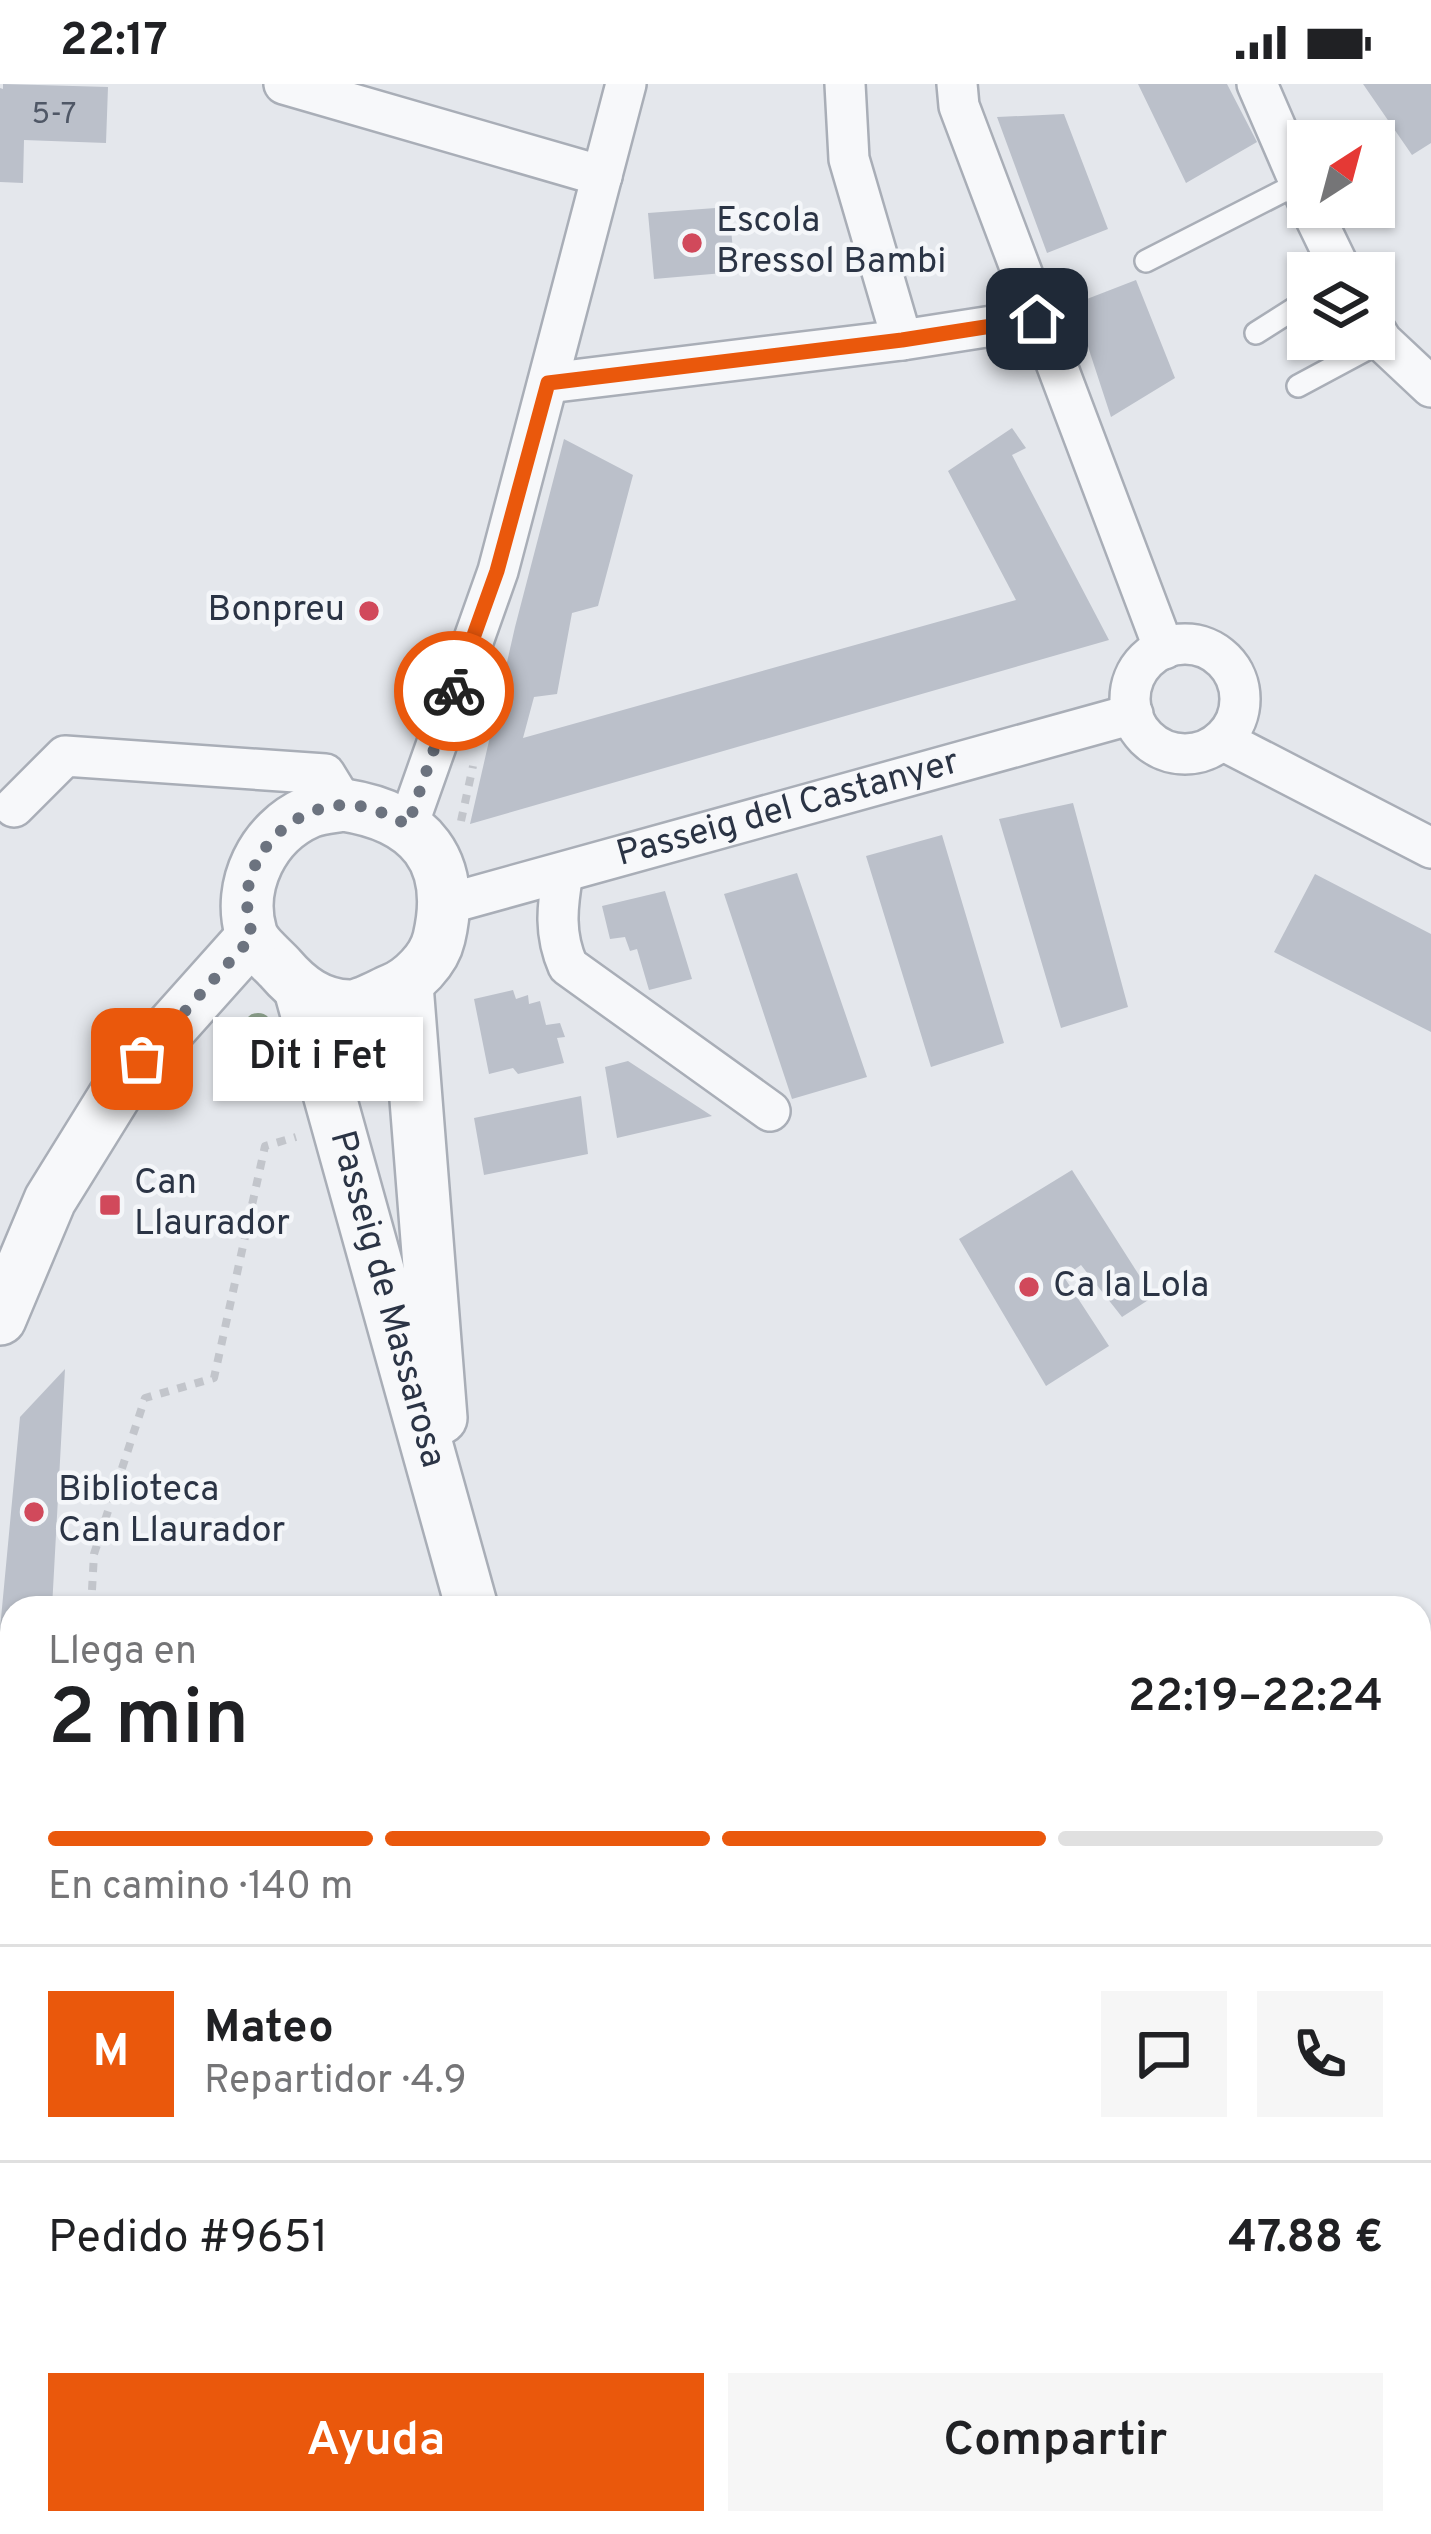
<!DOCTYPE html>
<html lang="es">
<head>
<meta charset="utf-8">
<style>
  :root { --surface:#fff; --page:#f6f6f6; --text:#202124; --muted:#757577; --line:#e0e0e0; --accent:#ea580c }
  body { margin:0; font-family:Overpass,sans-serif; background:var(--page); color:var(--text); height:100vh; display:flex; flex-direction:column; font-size:45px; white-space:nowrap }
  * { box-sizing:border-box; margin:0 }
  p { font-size:39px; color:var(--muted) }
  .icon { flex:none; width:66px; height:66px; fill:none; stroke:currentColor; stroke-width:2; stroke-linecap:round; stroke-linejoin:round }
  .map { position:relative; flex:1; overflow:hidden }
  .drawer { position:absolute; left:0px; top:1512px; width:1431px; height:939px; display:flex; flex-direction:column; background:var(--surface); border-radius:36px 36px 0 0; box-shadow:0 3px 9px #0004 }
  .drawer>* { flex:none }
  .needle { width:78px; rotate:36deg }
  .buttons { position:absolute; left:1287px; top:36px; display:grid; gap:24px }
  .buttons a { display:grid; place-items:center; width:108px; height:108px; border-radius:0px; background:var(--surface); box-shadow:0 3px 9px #0004; font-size:60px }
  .pin { position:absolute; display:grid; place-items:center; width:102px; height:102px; color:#fff; margin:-51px; border-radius:24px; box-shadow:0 6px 18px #0006 }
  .courier { position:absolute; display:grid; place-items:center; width:120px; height:120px; margin:-60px; border:9px solid #ea580c; border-radius:50%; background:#fff; color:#222; box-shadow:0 3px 15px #0007 }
  .bubble { position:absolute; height:84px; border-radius:0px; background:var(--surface); box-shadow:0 3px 9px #0004; font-size:39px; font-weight:600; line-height:84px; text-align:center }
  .summary em { font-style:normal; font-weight:600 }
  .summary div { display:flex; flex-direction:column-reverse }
  .summary { display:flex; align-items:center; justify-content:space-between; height:204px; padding:0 48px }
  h1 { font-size:78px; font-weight:600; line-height:90px }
  .bar { display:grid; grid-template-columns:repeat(4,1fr); gap:18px 12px; align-content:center; height:144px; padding:0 48px }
  .bar i { height:15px; border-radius:9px; background:var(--line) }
  .bar .on { background:var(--accent) }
  .bar p { grid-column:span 4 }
  .line { display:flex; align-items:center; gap:30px; padding:0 48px; border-top:3px solid var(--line) }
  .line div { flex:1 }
  .round { display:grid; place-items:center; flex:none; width:126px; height:126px; border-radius:0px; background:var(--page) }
  .primary-button { display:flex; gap:24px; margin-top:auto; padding:24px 48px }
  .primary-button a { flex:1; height:138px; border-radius:0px; background:var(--accent); color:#fff; font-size:48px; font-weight:600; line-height:138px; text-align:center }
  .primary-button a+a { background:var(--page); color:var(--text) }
  .status { display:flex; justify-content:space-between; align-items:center; height:84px; padding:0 60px; background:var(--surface); direction:ltr }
  .status svg { height:33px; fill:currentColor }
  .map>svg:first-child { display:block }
  .building { fill:#bbc0ca }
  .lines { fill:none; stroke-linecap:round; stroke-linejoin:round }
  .service-casing { stroke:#a9aeb7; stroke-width:26 }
  .minor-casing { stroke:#a9aeb7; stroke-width:44 }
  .tertiary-casing { stroke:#a9aeb7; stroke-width:56 }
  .path { stroke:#c2c5cb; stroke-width:8; stroke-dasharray:9 9; stroke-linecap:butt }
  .service { stroke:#f7f8fa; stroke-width:21 }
  .minor { stroke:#f7f8fa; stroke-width:39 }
  .tertiary { stroke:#f7f8fa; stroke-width:51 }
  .tree { fill:#899d89 }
  .done { stroke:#6c737f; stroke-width:12; stroke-dasharray:0 21.6 }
  .route { stroke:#ea580c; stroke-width:15 }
  .poi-dot { fill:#d1495b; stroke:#f4f6f9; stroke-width:4.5 }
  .labels { text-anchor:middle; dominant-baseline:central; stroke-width:9; stroke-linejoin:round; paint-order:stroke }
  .number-label { font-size:30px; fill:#4f5766 }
  .poi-label { font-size:36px; fill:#2b3445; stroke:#f4f6f9; text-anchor:start }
  .street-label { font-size:36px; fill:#2b3445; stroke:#f4f6f9 }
</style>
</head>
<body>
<div class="status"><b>22:17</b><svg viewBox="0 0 49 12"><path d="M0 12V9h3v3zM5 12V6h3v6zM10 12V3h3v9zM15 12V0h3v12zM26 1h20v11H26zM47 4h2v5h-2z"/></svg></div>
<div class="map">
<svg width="1431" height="2450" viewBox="0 0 1431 2450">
  <rect width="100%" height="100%" fill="#e4e7ec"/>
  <path class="building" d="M3,0l105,3 -2,56 -82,-3 -1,43 -23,-1v-94l3,1z
    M1138,0h89l30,58 -71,41z
    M1363,0h68v59l-19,12z
    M1064,30l44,115 -61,24 -50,-136z
    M729,123l6,65 -81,7 -6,-66z
    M1136,196l39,98 -64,39 -37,-113z
    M1012,344l14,20 -14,7 97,185 -639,184 45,-197 49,-188 69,36 -35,131 -26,7 -15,81 -23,3 -11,41 493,-138 -68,-129z
    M1073,719l55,204 -67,21 -62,-209z
    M942,751l62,208 -73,24 -65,-211z
    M797,789l70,204 -75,22 -68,-205z
    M1315,790l116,60v98l-157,-80z
    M665,807l27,88 -43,11 -12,-41 -7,2 -5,-14 -15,2 -8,-33z
    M513,906l3,9 12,-4 1,9 11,-3 6,24 14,-2 5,14 -8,1 7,25 -46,11 -5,-6 -24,6 -15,-75z
    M628,977l84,55 -95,22 -12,-71z
    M581,1012l7,58 -104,21 -10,-57z
    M1072,1086l81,127 -31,20 -41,-52 -17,12 45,69 -63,40 -87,-147z
    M65,1285l-13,239h-40l-1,216 -11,-26v-169l20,-212z
    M1419,1675l12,12v39l-12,14z"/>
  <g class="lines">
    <defs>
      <path id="service" d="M1146,177l153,-78
        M1256,249l52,-33
        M1298,302l84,-45"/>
      <g id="minor">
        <path d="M284,0l318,92"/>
        <path d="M845,0l4,75 53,181"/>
        <path d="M957,0l2,22 205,543"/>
        <path d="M1257,0l51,118"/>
        <path d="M1310,123l32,66"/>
        <path d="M1374,244l8,13 49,46"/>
        <path d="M548,299l354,-43 135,-21"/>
        <circle cx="1185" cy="615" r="55"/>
        <path d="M1222,656l209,108"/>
        <path d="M14,723l51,-51 260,18 19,31"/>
        <path d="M408,741l90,-254 128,-487"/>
        <path d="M563,789c-6,34 -9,61 5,93l202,145"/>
        <path id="s1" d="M447,820l686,-190"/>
      </g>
      <g id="tertiary">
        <path d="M344,721c77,12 113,56 95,133 -5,22 -27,44 -47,52 -12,5 -30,16 -43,16 -30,-1 -51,-17 -69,-38 -9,-10 -25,-22 -29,-35 -14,-48 12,-101 58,-121 10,-4 24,-5 35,-7z"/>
        <path d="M407,901l34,433"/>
        <path id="s2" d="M301,909l171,615"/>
        <path d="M0,1235l50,-119 75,-121 127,-142"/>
        <path d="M923,2439l8,11"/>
      </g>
    </defs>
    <use href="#service" class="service-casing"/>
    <use href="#minor" class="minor-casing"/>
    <use href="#tertiary" class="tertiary-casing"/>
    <path class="path" d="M461,737l12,-55
      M91,1524l3,-54 51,-156 69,-20 51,-232 31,-9
      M114,2450l2,-11"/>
    <use href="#service" class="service"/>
    <use href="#minor" class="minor"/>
    <use href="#tertiary" class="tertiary"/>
  </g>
  <circle class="tree" cx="258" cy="944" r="15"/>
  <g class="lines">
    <path class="done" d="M142,975l110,-122c-2,-12 -5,-25 -5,-37 1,-51 49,-95 99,-95 23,0 42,10 62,20l46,-134"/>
    <path class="route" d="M454,607l43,-120 51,-188 354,-43 135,-21"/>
  </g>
  <g class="poi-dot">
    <circle cx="692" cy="159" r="12"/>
    <circle cx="369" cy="527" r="12"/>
    <rect x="98" y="1109" width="24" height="24" rx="6"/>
    <circle cx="1029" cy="1203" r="12"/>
    <circle cx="34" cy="1428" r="12"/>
  </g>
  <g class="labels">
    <g class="number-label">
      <text x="54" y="31">5-7</text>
    </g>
    <g class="poi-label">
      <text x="716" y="138">Escola<tspan x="716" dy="41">Bressol Bambi</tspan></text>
      <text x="345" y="527" text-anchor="end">Bonpreu</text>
      <text x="134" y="1100">Can<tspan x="134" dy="41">Llaurador</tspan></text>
      <text x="1053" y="1203">Ca la Lola</text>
      <text x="58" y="1407">Biblioteca<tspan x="58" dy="41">Can Llaurador</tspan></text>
    </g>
    <g class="street-label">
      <text stroke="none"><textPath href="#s1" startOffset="354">Passeig del Castanyer</textPath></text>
      <text stroke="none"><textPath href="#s2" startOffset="318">Passeig de Massarosa</textPath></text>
    </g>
  </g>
</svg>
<div class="buttons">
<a><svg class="needle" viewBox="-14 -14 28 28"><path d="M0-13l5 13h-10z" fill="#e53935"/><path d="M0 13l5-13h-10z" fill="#757577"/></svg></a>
<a><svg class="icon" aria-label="layers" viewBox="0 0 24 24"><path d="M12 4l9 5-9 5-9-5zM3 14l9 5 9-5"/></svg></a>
</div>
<div class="pin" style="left:142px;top:975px;background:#ea580c"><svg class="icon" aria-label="bag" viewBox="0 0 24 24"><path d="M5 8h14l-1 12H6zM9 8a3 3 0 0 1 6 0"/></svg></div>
<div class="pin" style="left:1037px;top:235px;background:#1f2937"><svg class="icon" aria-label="home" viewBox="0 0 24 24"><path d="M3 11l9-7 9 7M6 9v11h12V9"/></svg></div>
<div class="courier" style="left:454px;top:607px"><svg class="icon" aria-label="bike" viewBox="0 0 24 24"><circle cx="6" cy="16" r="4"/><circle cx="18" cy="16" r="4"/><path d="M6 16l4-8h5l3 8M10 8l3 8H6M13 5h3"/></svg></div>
<div class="bubble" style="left:213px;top:933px;width:210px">Dit i Fet</div>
<section class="drawer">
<div class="summary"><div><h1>2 min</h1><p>Llega en</p></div><em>22:19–22:24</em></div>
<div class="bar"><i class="on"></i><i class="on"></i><i class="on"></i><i></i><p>En camino · 140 m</p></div>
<div class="line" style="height:216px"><b class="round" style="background:var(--accent);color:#fff">M</b><div><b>Mateo</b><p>Repartidor · 4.9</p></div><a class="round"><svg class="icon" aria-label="chat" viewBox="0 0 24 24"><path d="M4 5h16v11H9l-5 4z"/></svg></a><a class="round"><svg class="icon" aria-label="phone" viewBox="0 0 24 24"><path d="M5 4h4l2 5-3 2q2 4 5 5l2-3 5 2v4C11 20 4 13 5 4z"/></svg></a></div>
<div class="line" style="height:156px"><div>Pedido #9651</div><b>47.88 €</b></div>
<div class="primary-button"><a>Ayuda</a><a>Compartir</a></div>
</section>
</div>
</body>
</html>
